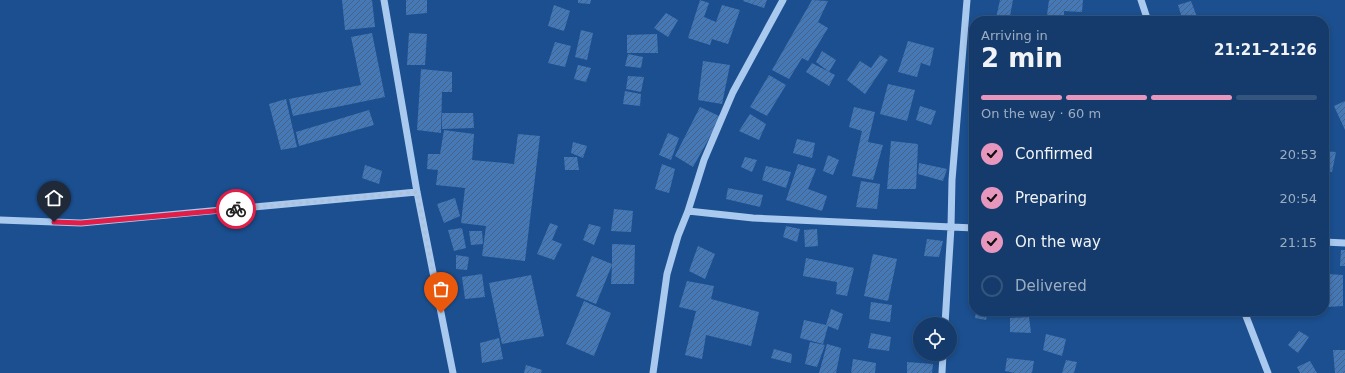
<!DOCTYPE html>
<html lang="en">
<head>
<meta charset="utf-8">
<style>
  :root { --surface:#143b6b; --page:#214673; --text:#f1f3f6; --muted:#9dadc1; --line:#33557e; --accent:#e797bd }
  body { margin:0; font-family:"DejaVu Sans",sans-serif; background:var(--page); color:var(--text); height:100vh; display:flex; flex-direction:column; font-size:15px; white-space:nowrap }
  * { box-sizing:border-box; margin:0 }
  p { font-size:13px; color:var(--muted) }
  .icon { flex:none; width:22px; height:22px; fill:none; stroke:currentColor; stroke-width:2; stroke-linecap:round; stroke-linejoin:round }
  .map { position:relative; flex:1; overflow:hidden }
  .sheet { position:absolute; left:969px; top:16px; width:360px; height:300px; display:flex; flex-direction:column; background:var(--surface); border-radius:16px; box-shadow:0 2px 6px #0003,0 0 0 1px var(--line) }
  .sheet>* { flex:none }
  .fabs { position:absolute; left:913px; top:317px; display:grid; gap:8px }
  .fabs a { display:grid; place-items:center; width:44px; height:44px; border-radius:50%; background:var(--surface); box-shadow:0 2px 6px #0003,0 0 0 1px var(--line); font-size:20px }
  .pin { position:absolute; display:grid; place-items:center; width:34px; height:34px; color:#fff; margin:-41px -17px; border-radius:50% 50% 50% 0; rotate:-45deg; box-shadow:0 0 4px #0007 }
  .pin .icon { rotate:45deg }
  .courier { position:absolute; display:grid; place-items:center; width:40px; height:40px; margin:-20px; border:3px solid #e11d48; border-radius:50%; background:#fff; color:#222; box-shadow:0 1px 5px #0007 }
  .summary em { font-style:normal; font-weight:600 }
  .summary div { display:flex; flex-direction:column-reverse }
  .summary { display:flex; align-items:center; justify-content:space-between; height:68px; padding:0 12px }
  h1 { font-size:26px; font-weight:600; line-height:30px }
  .bar { display:grid; grid-template-columns:repeat(4,1fr); gap:6px 4px; align-content:center; height:48px; padding:0 12px }
  .bar i { height:5px; border-radius:3px; background:var(--line) }
  .bar .selected { background:var(--accent) }
  .bar p { grid-column:span 4 }
  ol { padding:0 12px; list-style:none }
  li { display:flex; align-items:center; gap:12px; height:44px }
  li p { margin-inline-start:auto }
  li .icon { padding:4px; border-radius:50%; background:var(--accent); color:#111; stroke-width:4 }
  li:last-child { color:var(--muted) }
  li i { width:22px; height:22px; border:2px solid var(--line); border-radius:50% }
  .map>svg:first-child { display:block }
  .building { fill:url(#building-hatch) }
  .lines { fill:none; stroke-linecap:round; stroke-linejoin:round }
  .minor { stroke:#a9c9ee; stroke-width:7 }
  .done { stroke:#afc1d8; stroke-width:4; stroke-dasharray:0 7.2 }
  .route { stroke:#e11d48; stroke-width:5 }
</style>
</head>
<body>
<div class="map">
<svg width="1345" height="373" viewBox="0 0 1345 373">
  <defs>
    <pattern id="building-hatch" width="6" height="6" patternUnits="userSpaceOnUse"><rect width="6" height="6" fill="#4478b7"/><path d="M-1 1l2-2M0 6l6-6M5 7l2-2" fill="none" stroke="#486282"/></pattern>
  </defs>
  <rect width="100%" height="100%" fill="#1b4f8f"/>
  <path class="building" d="M342,0h30l3,27 -30,3z
    M406,0h21v13l-21,2z
    M578,0h13l-1,4 -12,-1z
    M700,0l9,3 -5,14 12,5 6,-17 18,5 -12,34 -16,-5 -2,6 -22,-7z
    M743,0h24l-3,8 -21,-7z
    M812,0l16,1 -10,21 10,6 -20,33 -6,-3 -13,21 -17,-9z
    M1000,0h13l-4,21 -13,-3z
    M1049,0h34l-1,12 -18,-1v6l-17,-2z
    M1191,1l6,16 -14,4 -5,-16z
    M554,5l16,6 -6,20 -16,-5z
    M666,13l12,7 -10,17 -14,-9z
    M581,30l12,3 -6,27 -12,-3z
    M372,33l13,64 -92,19 -4,-17 72,-14 -10,-48z
    M409,33l18,1 -2,31h-18z
    M657,34l1,19h-31v-18z
    M908,41l26,7 -4,18 -9,-3 -4,14 -19,-5z
    M555,42l16,4 -6,21 -17,-4z
    M822,51l14,9 -7,12 -13,-10z
    M628,54l15,3 -2,11 -16,-2z
    M880,55l8,5 -23,34 -18,-14 13,-19 11,7z
    M703,61l27,4 -8,39 -24,-4z
    M812,63l23,12 -6,11 -23,-14z
    M578,65l13,3 -5,14 -12,-3z
    M421,69l31,3v20h-10l-1,41 -24,-3z
    M769,75l17,10 -19,31 -17,-9z
    M628,76l16,1 -3,15 -15,-3z
    M888,84l27,6 -8,31 -27,-7z
    M625,91l16,3 -1,12 -17,-2z
    M286,99l11,48 -16,3 -12,-46z
    M1345,101v29l-11,-24z
    M920,106l16,5 -5,14 -15,-5z
    M700,107l21,10 -28,50 -18,-11z
    M854,107l21,5 -7,30 15,3 -10,35 -21,-4 10,-45 -13,-4z
    M369,110l5,15 -75,21 -3,-14z
    M442,113h31l1,15 -32,1z
    M750,114l16,10 -7,16 -20,-9z
    M444,130l30,4 -2,26 42,4 4,-30 22,2 -15,125 -43,-5 4,-30 -25,-3 4,-35 -29,-3 2,-15 -11,-1 1,-15h12z
    M668,133l11,5 -8,22 -12,-5z
    M797,139l18,4 -3,15 -19,-5z
    M891,141l27,3 -2,45h-29z
    M573,142l14,4 -4,12 -12,-5z
    M1324,151l12,1 -4,20 -8,-1z
    M828,155l11,5 -6,15 -10,-4z
    M564,157h13l2,13h-14z
    M745,157l12,3 -5,12 -11,-5z
    M919,163l28,6 -4,12 -25,-7z
    M662,164l13,5 -6,24 -14,-4z
    M798,164l18,5 -8,20 19,7 -5,15 -36,-11z
    M365,165l17,6 -3,13 -17,-6z
    M766,166l25,6 -5,16 -24,-8z
    M861,181l19,3 -3,25 -21,-2z
    M728,188l35,7 -3,12 -34,-8z
    M455,198l5,18 -16,7 -7,-19z
    M614,209l19,2 -2,21 -20,-1z
    M550,223l8,3 -6,14 10,4 -8,16 -17,-6z
    M589,224l12,3 -7,18 -11,-5z
    M786,226l14,3 -3,13 -14,-5z
    M462,228l4,20 -12,3 -6,-21z
    M817,229l1,17 -13,1 -1,-17z
    M469,231h13l1,13 -12,1z
    M927,239l16,2 -4,16 -15,-1z
    M612,244l23,1 -1,39h-23l1,-19 -16,39 -20,-8 16,-40 20,8z
    M698,246l17,8 -10,25 -16,-8z
    M1341,250h4v16h-5z
    M873,254l24,5 -9,42 -24,-5z
    M456,255l13,2 -2,13 -11,-1z
    M806,258l48,10 -7,28 -11,-2 1,-12 -34,-6z
    M482,274l3,23 -20,2 -3,-22z
    M1327,274l16,1v31l-16,1z
    M531,275l13,61 -42,8 -13,-61z
    M687,281l27,5 -3,13 48,13 -8,34 -45,-11 -4,24 -17,-4 11,-44 -17,-4z
    M584,301l27,12 -17,43 -28,-12z
    M871,302l21,3 -2,17 -21,-3z
    M831,309l12,5 -5,16 -10,-4 -5,18 -23,-6 4,-18 22,5z
    M976,311h12l-2,9 -11,-2z
    M1029,317l2,16 -21,-1v-14z
    M1299,331l10,6 -11,16 -10,-8z
    M871,333l20,4 -2,14 -21,-3z
    M1046,334l20,5 -4,17 -19,-6z
    M499,338l4,21 -21,4 -2,-20z
    M810,342l15,3 -8,22 -12,-3z
    M827,344l14,4 -5,25h-17z
    M774,349l18,5 -1,9 -20,-5z
    M1333,350h12v23h-10z
    M1007,358l27,3 -2,12h-17l-10,-2z
    M853,359l23,4 -1,10h-24z
    M1066,360l11,2 -3,11h-12z
    M1310,361l7,12h-17l-3,-6z
    M907,362l26,2 -1,9h-25z
    M526,365l16,5 -1,3h-17z"/>
  <g class="lines">
    <path class="minor" d="M384,0l33,192 36,181
      M1141,0l7,21
      M688,211l65,7 221,10
      M0,220l81,3 336,-31
      M1324,242l21,1
      M1244,311l24,62
      M945,324l6,-97 1,-47 15,-180
      M653,373l14,-99 11,-38 10,-25 16,-51 29,-68 50,-92
      M942,373l1,-19"/>
  </g>
  <g class="lines">
    <path class="done" d="M236,209l181,-17 24,121"/>
    <path class="route" d="M54,222l27,1 155,-14"/>
  </g>
</svg>
<div class="fabs">
<a><svg class="icon" aria-label="locate" viewBox="0 0 24 24"><circle cx="12" cy="12" r="6"/><path d="M12 2v4M12 18v4M2 12h4M18 12h4"/></svg></a>
</div>
<div class="pin" style="left:441px;top:313px;background:#ea580c"><svg class="icon" aria-label="bag" viewBox="0 0 24 24"><path d="M5 8h14l-1 12H6zM9 8a3 3 0 0 1 6 0"/></svg></div>
<div class="pin" style="left:54px;top:222px;background:#1f2937"><svg class="icon" aria-label="home" viewBox="0 0 24 24"><path d="M3 11l9-7 9 7M6 9v11h12V9"/></svg></div>
<div class="courier" style="left:236px;top:209px"><svg class="icon" aria-label="bike" viewBox="0 0 24 24"><circle cx="6" cy="16" r="4"/><circle cx="18" cy="16" r="4"/><path d="M6 16l4-8h5l3 8M10 8l3 8H6M13 5h3"/></svg></div>
<section class="sheet">
<div class="summary"><div><h1>2 min</h1><p>Arriving in</p></div><em>21:21–21:26</em></div>
<div class="bar"><i class="selected"></i><i class="selected"></i><i class="selected"></i><i></i><p>On the way · 60 m</p></div>
<ol>
<li><svg class="icon" aria-label="check" viewBox="0 0 24 24"><path d="M5 12l5 5 9-10"/></svg>Confirmed<p>20:53</p></li>
<li><svg class="icon" aria-label="check" viewBox="0 0 24 24"><path d="M5 12l5 5 9-10"/></svg>Preparing<p>20:54</p></li>
<li><svg class="icon" aria-label="check" viewBox="0 0 24 24"><path d="M5 12l5 5 9-10"/></svg>On the way<p>21:15</p></li>
<li><i></i>Delivered</li>
</ol>
</section>
</div>
</body>
</html>
